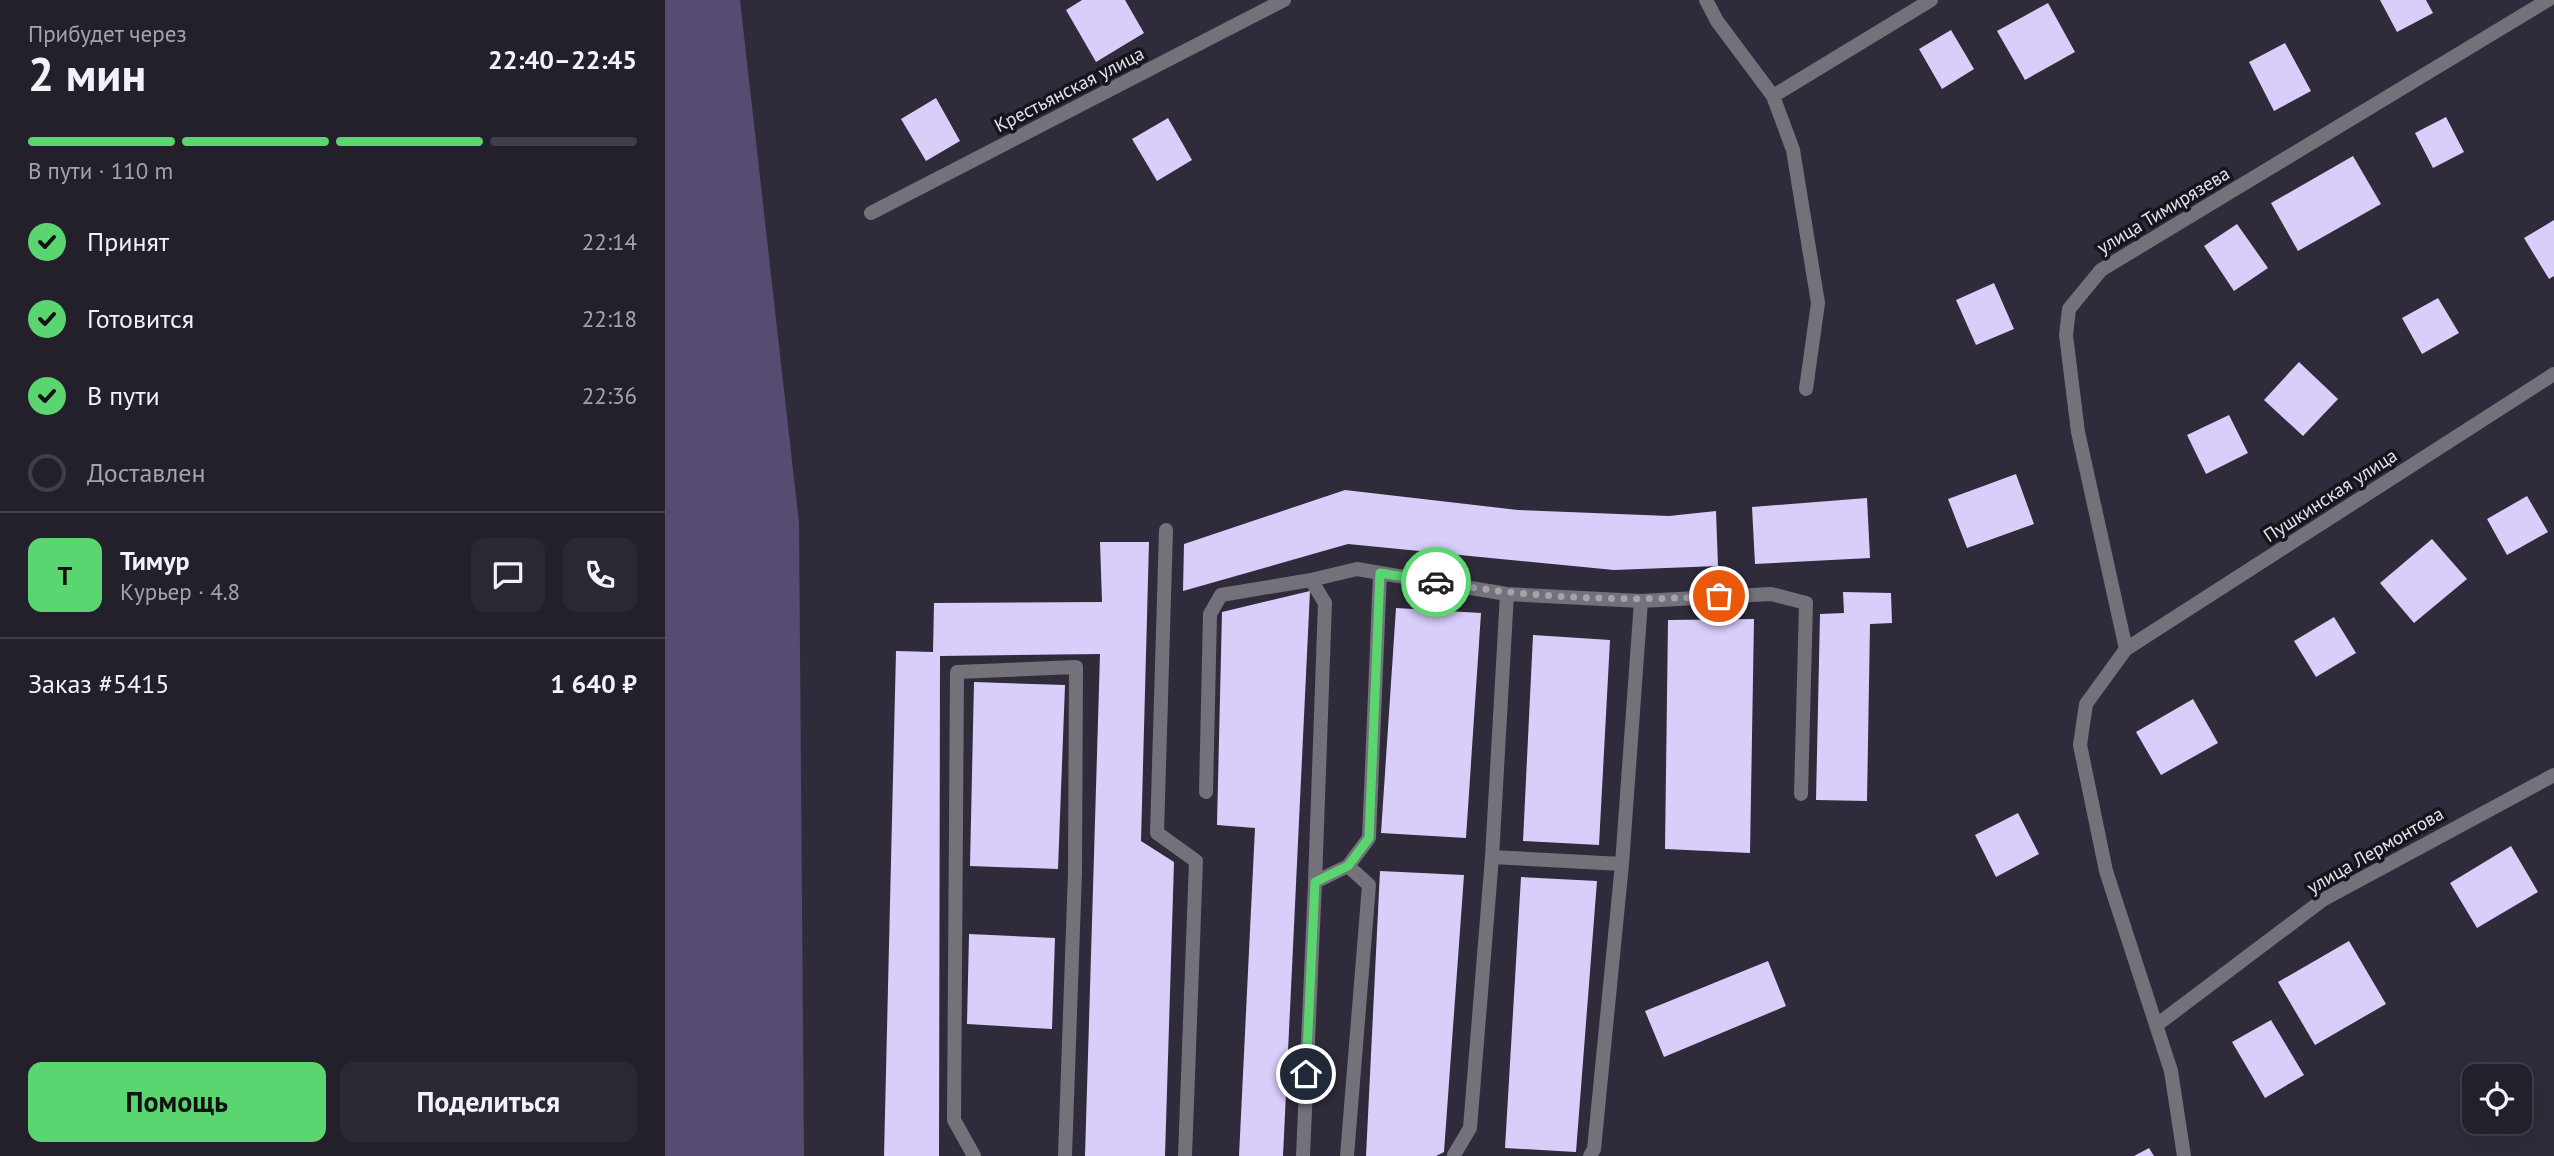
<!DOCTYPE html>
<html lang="ru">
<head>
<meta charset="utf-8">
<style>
  :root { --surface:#23202c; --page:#2b2834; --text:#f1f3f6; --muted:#a3a3a9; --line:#403e48; --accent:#5ad56f }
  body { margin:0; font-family:"PT Sans",sans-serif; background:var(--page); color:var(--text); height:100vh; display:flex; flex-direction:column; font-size:26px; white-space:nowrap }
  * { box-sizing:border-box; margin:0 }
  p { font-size:23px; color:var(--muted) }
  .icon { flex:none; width:38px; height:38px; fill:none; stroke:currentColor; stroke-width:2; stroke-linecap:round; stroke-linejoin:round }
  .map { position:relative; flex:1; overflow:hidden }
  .details { display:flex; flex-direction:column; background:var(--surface); width:665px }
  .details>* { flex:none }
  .fabs { position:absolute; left:1797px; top:1064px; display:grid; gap:14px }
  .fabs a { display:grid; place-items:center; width:70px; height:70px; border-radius:14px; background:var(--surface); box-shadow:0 7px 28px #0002,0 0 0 2px var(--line); font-size:35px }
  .pin { position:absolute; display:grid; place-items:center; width:60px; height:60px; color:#fff; margin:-30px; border:4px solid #fff; border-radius:50%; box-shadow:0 2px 7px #0007 }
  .courier { position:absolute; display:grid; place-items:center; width:70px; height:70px; margin:-35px; border:5px solid #5ad56f; border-radius:50%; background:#fff; color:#222; box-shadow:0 2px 9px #0007 }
  .summary em { font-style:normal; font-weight:700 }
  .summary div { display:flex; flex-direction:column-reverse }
  .summary { display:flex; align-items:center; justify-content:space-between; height:119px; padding:0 28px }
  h1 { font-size:46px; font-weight:700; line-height:52px }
  .bar { display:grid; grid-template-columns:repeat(4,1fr); gap:10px 7px; align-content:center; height:84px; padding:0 28px }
  .bar i { height:9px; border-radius:5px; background:var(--line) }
  .bar .selected { background:var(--accent) }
  .bar p { grid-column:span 4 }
  .line { display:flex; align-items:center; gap:18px; padding:0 28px; border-top:2px solid var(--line) }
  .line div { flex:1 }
  .round { display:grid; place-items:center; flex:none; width:74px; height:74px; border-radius:14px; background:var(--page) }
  ol { padding:0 28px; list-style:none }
  li { display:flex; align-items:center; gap:21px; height:77px }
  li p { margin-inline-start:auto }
  li .icon { padding:7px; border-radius:50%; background:var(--accent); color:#111; stroke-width:4 }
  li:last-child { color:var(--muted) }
  li i { width:38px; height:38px; border:4px solid var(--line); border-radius:50% }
  .primary-button { display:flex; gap:14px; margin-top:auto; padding:14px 28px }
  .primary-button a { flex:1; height:80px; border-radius:14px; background:var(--accent); color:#111; font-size:28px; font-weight:700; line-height:80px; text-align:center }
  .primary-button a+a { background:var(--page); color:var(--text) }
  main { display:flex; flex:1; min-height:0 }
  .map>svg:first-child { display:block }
  .green { fill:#564b70 }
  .building { fill:#d9cdfa }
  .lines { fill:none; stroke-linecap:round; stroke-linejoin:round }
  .lane { stroke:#737179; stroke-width:14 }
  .street { stroke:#737179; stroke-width:14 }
  .done { stroke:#a5a2ae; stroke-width:7; stroke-dasharray:0 12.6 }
  .route { stroke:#5ad56f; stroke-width:9 }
  .labels { text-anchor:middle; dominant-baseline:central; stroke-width:7; stroke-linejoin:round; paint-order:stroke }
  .street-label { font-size:19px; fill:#e5e2ec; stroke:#17151c }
</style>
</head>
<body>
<main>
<section class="details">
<div class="summary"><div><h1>2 мин</h1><p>Прибудет через</p></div><em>22:40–22:45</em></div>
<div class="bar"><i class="selected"></i><i class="selected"></i><i class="selected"></i><i></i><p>В пути · 110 m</p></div>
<ol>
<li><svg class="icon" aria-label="check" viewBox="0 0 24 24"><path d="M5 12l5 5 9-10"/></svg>Принят<p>22:14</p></li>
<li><svg class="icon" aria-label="check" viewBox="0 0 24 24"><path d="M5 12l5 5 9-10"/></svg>Готовится<p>22:18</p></li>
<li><svg class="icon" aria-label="check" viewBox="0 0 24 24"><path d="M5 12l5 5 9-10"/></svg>В пути<p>22:36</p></li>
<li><i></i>Доставлен</li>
</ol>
<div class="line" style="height:126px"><b class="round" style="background:var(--accent);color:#111">Т</b><div><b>Тимур</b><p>Курьер · 4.8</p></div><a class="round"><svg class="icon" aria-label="chat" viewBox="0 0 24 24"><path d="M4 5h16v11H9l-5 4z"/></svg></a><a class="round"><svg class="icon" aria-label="phone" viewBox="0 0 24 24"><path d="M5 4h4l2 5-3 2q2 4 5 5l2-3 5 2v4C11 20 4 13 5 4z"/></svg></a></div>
<div class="line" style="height:91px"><div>Заказ #5415</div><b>1 640 ₽</b></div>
<div class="primary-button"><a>Помощь</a><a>Поделиться</a></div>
</section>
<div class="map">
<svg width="1889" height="1156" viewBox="0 0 1889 1156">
  <rect width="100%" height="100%" fill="#2f2b3a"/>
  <path class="green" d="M0,0h75l59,523 5,633h-139z"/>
  <path class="building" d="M417,0h43l19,33 -48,29 -30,-52z
    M1715,0h46l7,13 -36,19z
    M1383,3l27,49 -50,28 -28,-49z
    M1286,30l23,39 -32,20 -23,-40z
    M1620,43l26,48 -37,20 -25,-49z
    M271,98l24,43 -34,20 -25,-42z
    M1781,117l18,35 -31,16 -18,-35z
    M503,118l24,42 -35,21 -25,-42z
    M1688,156l28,48 -83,47 -27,-48z
    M1889,220v56l-5,3 -25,-41z
    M1572,224l31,44 -34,23 -30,-45z
    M1329,283l20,46 -38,16 -20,-45z
    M1773,298l21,35 -37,21 -20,-36z
    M1634,362l39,37 -35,37 -39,-36z
    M1564,415l19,38 -42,21 -19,-39z
    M1351,474l18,50 -67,24 -19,-49z
    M680,490l173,20 151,6 47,-5 2,55 -104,4 -266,-26 -165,47 1,-47z
    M1862,496l21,36 -41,23 -20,-36z
    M1202,498l3,60 -115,6 -3,-57z
    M1767,539l35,40 -53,44 -34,-40z
    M435,542h49l-8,299 33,21 -9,294h-80l15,-502 -160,2 -1,500h-55l12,-505 37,1 1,-49 168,-1z
    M645,591l-27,565h-44l16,-328 -38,-3 5,-213z
    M1178,592l48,1 1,30 -22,1 -3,177 -51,-1 4,-186 24,-1z
    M731,608l85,5 -15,225 -85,-5z
    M1669,617l22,36 -40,24 -22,-36z
    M1089,619l-4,234 -85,-4 3,-229z
    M868,635l77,5 -11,205 -76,-4z
    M309,682l91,3 -7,184 -88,-3z
    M1528,699l25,44 -57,32 -25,-43z
    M1353,813l21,41 -43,23 -21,-42z
    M1846,846l27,46 -61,36 -27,-45z
    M715,871l84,4 -20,277 -8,4h-70z
    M856,877l76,4 -21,271 -71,-4z
    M304,934l86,4 -3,91 -85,-5z
    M1684,941l37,63 -71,41 -37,-63z
    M1103,961l18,45 -122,51 -19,-46z
    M1606,1020l33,55 -39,23 -33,-56z
    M1484,1148l5,8h-20z"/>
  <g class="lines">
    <path class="lane" d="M501,530l-9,303 39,28 -11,295
      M715,573l127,21 -15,263 -22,271 -16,27
      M646,580l46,-11 23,4 -11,265 -21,28
      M842,594l134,7 130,-7 35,9 -5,191
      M541,792l4,-178 11,-19 90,-15 14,23 -10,279
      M827,857l130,7
      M309,1156l-20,-36 3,-448 119,-5 -1,205 -10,284
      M638,1156l12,-274 33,-16 21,19 -22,271
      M925,1156l4,-7 28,-285 19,-263"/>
    <path class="street" d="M1041,0l11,21 56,75 20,54 25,153 -12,86
      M1108,96l158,-96
      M206,213l413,-213
      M1461,649l-48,-217 -12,-97 3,-26 32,-39 447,-270
      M1493,1024l166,-125 230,-124
      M1519,1156l-13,-85 -65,-200 -26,-126 6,-41 40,-55 428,-275"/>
  </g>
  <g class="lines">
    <path class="done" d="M771,582c94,16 188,20 283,14"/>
    <path class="route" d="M641,1074l9,-192 33,-16 21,-28 11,-265 56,9"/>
  </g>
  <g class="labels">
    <g class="street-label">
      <text transform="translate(404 89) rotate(-27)">Крестьянская улица</text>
      <text transform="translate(1498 210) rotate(-31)">улица Тимирязева</text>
      <text transform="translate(1665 495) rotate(-33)">Пушкинская улица</text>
      <text transform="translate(1710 850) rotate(-30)">улица Лермонтова</text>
    </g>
  </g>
</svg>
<div class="fabs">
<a><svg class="icon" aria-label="locate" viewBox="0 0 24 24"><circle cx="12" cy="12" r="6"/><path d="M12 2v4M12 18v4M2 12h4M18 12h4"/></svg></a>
</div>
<div class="pin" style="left:1054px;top:596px;background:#ea580c"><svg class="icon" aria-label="bag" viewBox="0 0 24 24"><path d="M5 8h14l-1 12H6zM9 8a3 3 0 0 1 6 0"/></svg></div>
<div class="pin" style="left:641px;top:1074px;background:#1f2937"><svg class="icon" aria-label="home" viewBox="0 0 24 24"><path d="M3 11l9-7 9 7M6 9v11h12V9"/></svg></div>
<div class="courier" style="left:771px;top:582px"><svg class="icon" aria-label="car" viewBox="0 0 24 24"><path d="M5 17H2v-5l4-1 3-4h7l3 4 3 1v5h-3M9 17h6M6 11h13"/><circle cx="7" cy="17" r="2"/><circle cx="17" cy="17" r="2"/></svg></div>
</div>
</main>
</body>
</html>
